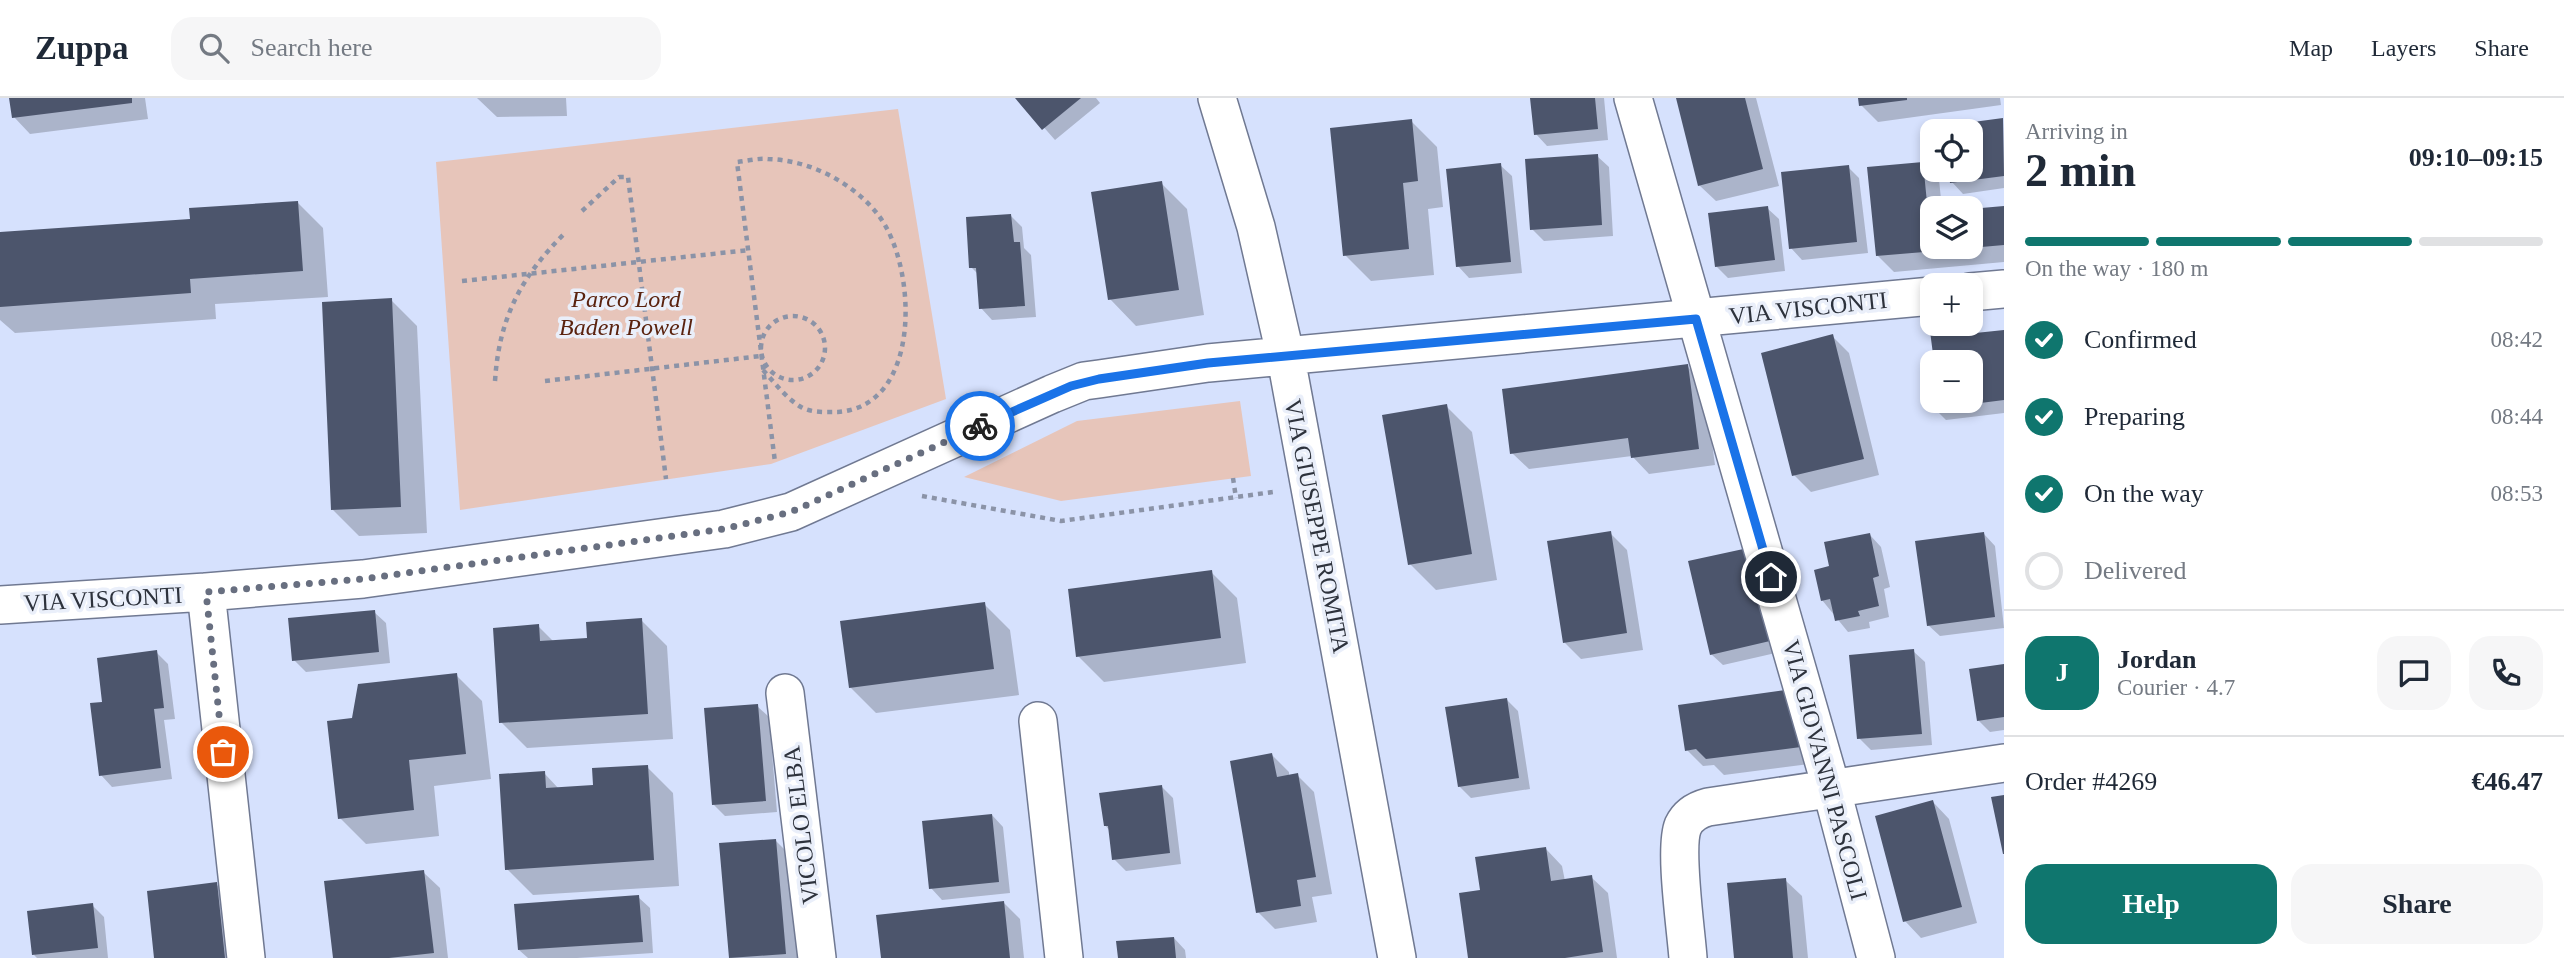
<!DOCTYPE html>
<html lang="en">
<head>
<meta charset="utf-8">
<style>
  :root { --surface:#fff; --page:#f6f6f7; --text:#1f2937; --muted:#747a83; --line:#e0e1e3; --accent:#0f766e }
  body { margin:0; font-family:"Times New Roman",serif; background:var(--page); color:var(--text); height:100vh; display:flex; flex-direction:column; font-size:26px; white-space:nowrap }
  * { box-sizing:border-box; margin:0 }
  p { font-size:23px; color:var(--muted) }
  .icon { flex:none; width:38px; height:38px; fill:none; stroke:currentColor; stroke-width:2; stroke-linecap:round; stroke-linejoin:round }
  .map { position:relative; flex:1; overflow:hidden }
  .sheet { display:flex; flex-direction:column; background:var(--surface); width:560px }
  .sheet>* { flex:none }
  .tools { position:absolute; left:1920px; top:21px; display:grid; gap:14px }
  .tools a { display:grid; place-items:center; width:63px; height:63px; border-radius:14px; background:var(--surface); box-shadow:0 4px 10px #0003; font-size:35px }
  .pin { position:absolute; display:grid; place-items:center; width:60px; height:60px; color:#fff; margin:-30px; border:4px solid #fff; border-radius:50%; box-shadow:0 2px 7px #0007 }
  .courier { position:absolute; display:grid; place-items:center; width:70px; height:70px; margin:-35px; border:5px solid #1a73e8; border-radius:50%; background:#fff; color:#222; box-shadow:0 2px 9px #0007 }
  .headline em { font-style:normal; font-weight:700 }
  .headline div { display:flex; flex-direction:column-reverse }
  .headline { display:flex; align-items:center; justify-content:space-between; height:119px; padding:0 21px }
  h1 { font-size:46px; font-weight:700; line-height:52px }
  .bar { display:grid; grid-template-columns:repeat(4,1fr); gap:10px 7px; align-content:center; height:84px; padding:0 21px }
  .bar i { height:9px; border-radius:5px; background:var(--line) }
  .bar .active { background:var(--accent) }
  .bar p { grid-column:span 4 }
  .line { display:flex; align-items:center; gap:18px; padding:0 21px; border-top:2px solid var(--line) }
  .line div { flex:1 }
  .round { display:grid; place-items:center; flex:none; width:74px; height:74px; border-radius:21px; background:var(--page) }
  ol { padding:0 21px; list-style:none }
  li { display:flex; align-items:center; gap:21px; height:77px }
  li p { margin-inline-start:auto }
  li .icon { padding:7px; border-radius:50%; background:var(--accent); color:#fff; stroke-width:4 }
  li:last-child { color:var(--muted) }
  li i { width:38px; height:38px; border:4px solid var(--line); border-radius:50% }
  .button { display:flex; gap:14px; margin-top:auto; padding:14px 21px }
  .button a { flex:1; height:80px; border-radius:21px; background:var(--accent); color:#fff; font-size:28px; font-weight:700; line-height:80px; text-align:center }
  .button a+a { background:var(--page); color:var(--text) }
  header { display:flex; align-items:center; gap:42px; box-sizing:border-box; height:98px; padding:0 35px; background:var(--surface); border-bottom:2px solid var(--line) }
  header strong { font-size:33px }
  nav { display:flex; gap:38px; margin-inline-start:auto; font-size:24px }
  .search { width:490px; height:63px; background:var(--page); display:flex; align-items:center; gap:18px; box-sizing:border-box; padding:0 24px; border-radius:21px; color:var(--muted); font-size:26px }
  main { display:flex; flex:1; min-height:0 }
  .map>svg:first-child { display:block }
  .green { fill:#e7c5ba }
  .shadow { fill:#0003 }
  .building { fill:#4c556c }
  .lines { fill:none; stroke-linecap:round; stroke-linejoin:round }
  .minor-casing { stroke:#707992; stroke-width:40 }
  .path { stroke:#8b93a7; stroke-width:4.5; stroke-dasharray:5 5; stroke-linecap:butt }
  .minor { stroke:#fff; stroke-width:37 }
  .done { stroke:#686f80; stroke-width:7; stroke-dasharray:0 12.6 }
  .route { stroke:#1a73e8; stroke-width:9 }
  .labels { text-anchor:middle; dominant-baseline:central; stroke-width:7; stroke-linejoin:round; paint-order:stroke }
  .park-label { font-size:24px; font-style:italic; fill:#5a220e; stroke:#eaeffa }
  .street-label { font-size:24px; fill:#2d323c; stroke:#eaeffa }
</style>
</head>
<body>
<header>
<strong>Zuppa</strong>
<div class="search"><svg class="icon" aria-label="search" viewBox="0 0 24 24"><circle cx="10" cy="10" r="6"/><path d="M15 15l6 6"/></svg>Search here</div>
<nav><a>Map</a><a>Layers</a><a>Share</a></nav>
</header>
<main>
<div class="map">
<svg width="2004" height="860" viewBox="0 0 2004 860">
  <rect width="100%" height="100%" fill="#d6e1fd"/>
  <path class="green" d="M898,11l48,290 -175,65 -311,46 -24,-348z
    M1240,303l11,75 -190,25 -97,-24 113,-56z"/>
  <path class="shadow" d="M11,0h134l3,21 -118,15 -16,-17z
    M477,0h89l1,18 -70,1z
    M1018,0h78l4,5 -45,37z
    M1532,0h72l4,42 -61,6 -11,-12z
    M1678,0h78l23,88 -63,15 -17,-16z
    M1860,0h140l1,7 -123,17 -17,-17z
    M2003,22l1,68 -41,6 -11,-12 -2,-12h20v-39h-25l-1,-3z
    M1411,23l26,26 6,60 -15,2 6,66 -63,6 -26,-26z
    M1597,58l12,11 4,69 -69,5 -12,-12z
    M1922,65l17,17 3,28h-10v39h38l34,-39v54l-110,10 -17,-17z
    M1500,67l12,11 10,97 -53,5 -11,-12z
    M1848,69l11,11 9,75 -66,7 -11,-12z
    M1161,85l26,26 17,106 -68,11 -26,-27z
    M297,104l26,26 5,69 -113,7 1,15 -201,14 -15,-13v-86l192,-13z
    M1767,110l12,11 6,52 -57,7 -12,-12z
    M1011,118l11,11 2,21 7,7 5,62 -44,3 -11,-12 -3,-34 -7,-7z
    M391,202l26,26 10,207 -68,3 -26,-26z
    M1965,230l7,7 32,-3v81l-58,7 -12,-12v-7h36v-39h-34l-4,-30z
    M1832,238l17,17 30,122 -68,17 -17,-17z
    M1687,268l17,17 11,82 -66,9 -17,-18 -103,13 -17,-16z
    M1446,308l26,26 25,148 -61,10 -26,-26z
    M1610,435l17,17 16,100 -62,9 -16,-16z
    M1984,436l11,12 9,82 -64,8 -12,-11z
    M1870,437l11,12 9,40 -6,2 5,28 -20,5 1,6 -22,4 -26,-32 9,-32z
    M1748,451l32,103 -57,13 -12,-11z
    M1211,474l26,26 9,65 -142,19 -26,-26z
    M984,506l26,26 9,65 -143,18 -26,-26z
    M374,514l12,11 4,40 -84,9 -12,-12z
    M641,522l26,26 6,93 -146,9 -26,-26 37,-96 16,16 35,-2z
    M1913,553l12,11 7,83 -61,5 -12,-12z
    M156,554l12,12 7,55 -11,1 8,59 -60,8 -11,-12 3,-71z
    M2004,568v64l-14,2 -12,-12z
    M456,577l26,26 9,78 -57,7 5,50 -73,8 -26,-26 13,-99z
    M1793,593l24,72 -93,12 -10,-10 -11,1 -16,-16z
    M1506,601l12,12 12,78 -59,9 -12,-12z
    M757,608l12,11 8,95 -52,4 -11,-11z
    M1272,657l17,17v5l8,-2 17,17 18,102 -20,3 5,25 -42,7 -17,-17z
    M647,669l26,26 6,93 -146,9 -26,-26 37,-96 15,16 36,-3z
    M1161,688l12,12 8,66 -55,7 -12,-12 -4,-28 -5,-6z
    M1933,704l16,17 28,104 -56,15 -16,-17z
    M992,717l11,12 7,66 -68,7 -11,-12z
    M776,743l16,16 9,101h-70l-10,-113z
    M1546,751l16,17 3,15 26,-4 17,16 9,65h-147l12,-67z
    M423,774l17,16 8,70h-113z
    M1785,782l17,16 6,62h-72z
    M216,786l12,12 7,62h-79z
    M638,799l12,11 3,45 -76,5h-49l-9,-8z
    M1003,804l17,17 4,39h-142z
    M92,807l12,12 4,41h-71l-3,-3z
    M1174,840l11,12 1,8h-66z"/>
  <path class="building" d="M9,0h123v5l-120,15z
    M1015,0h66l-39,32z
    M1530,0h65l3,31 -64,6z
    M1676,0h69l18,71 -65,17z
    M1858,0h49v2l-48,6z
    M2003,20l1,58 -54,7 -2,-13h22v-39h-27v-5z
    M1412,21l6,62 -15,2 6,66 -66,7 -13,-128z
    M1598,56l4,71 -72,5 -5,-71z
    M1923,64l5,51 4,-1v35h28v2l-84,7 -9,-89z
    M1501,65l10,99 -55,5 -10,-98z
    M1849,67l8,77 -68,7 -8,-77z
    M1162,83l17,109 -71,10 -17,-108z
    M298,103l5,70 -113,8 1,14 -191,14v-75l190,-13 -1,-11z
    M1768,108l7,54 -60,7 -7,-54z
    M2004,108v39l-34,3v-39z
    M1011,116l3,28h6l5,64 -46,3 -3,-41h-7l-3,-51z
    M392,200l9,209 -70,3 -9,-208z
    M1966,228v8l38,-4v70l-71,9 -1,-8h38v-39h-36l-4,-31z
    M1833,236l31,125 -72,17 -31,-123z
    M1932,264v25h-2l-3,-24z
    M1688,266l11,85 -68,9 -3,-20 -118,16 -8,-65z
    M1447,306l25,150 -64,11 -26,-150z
    M1611,433l16,102 -64,10 -16,-102z
    M1984,434l11,85 -68,9 -12,-85z
    M1870,435l9,43 -6,2 6,28 -21,5 2,5 -25,5 -5,-22 -9,2 -7,-31 15,-4 -5,-24z
    M1748,450l22,93 -60,14 -22,-94z
    M1212,472l9,68 -145,19 -8,-68z
    M985,504l9,67 -145,19 -9,-67z
    M375,512l4,42 -87,9 -4,-43z
    M642,520l6,96 -149,9 -6,-95 46,-4 1,17 47,-3 -1,-16z
    M1914,551l8,85 -65,5 -8,-84z
    M157,552l7,58 -10,1 7,59 -62,8 -9,-73 12,-1 -5,-44z
    M2004,566v53l-27,4 -8,-52z
    M457,575l9,81 -57,6 5,50 -76,9 -11,-98 25,-3 6,-34z
    M1793,591l8,58 -95,12 -10,-10 -11,2 -7,-46z
    M1507,600l12,80 -61,9 -13,-80z
    M758,606l8,97 -54,4 -8,-97z
    M1272,655l5,24 21,-4 18,104 -19,3 4,26 -45,7 -26,-152z
    M648,667l6,95 -149,10 -6,-96 46,-3 1,17 47,-3 -1,-17z
    M1162,687l8,68 -58,7 -4,-34h-4l-5,-33z
    M2004,697v59h-1l-12,-57z
    M1933,702l29,107 -59,15 -28,-106z
    M992,716l7,68 -70,7 -7,-68z
    M776,741l10,115 -57,4 -10,-115z
    M1546,749l5,34 41,-6 11,77 -38,6h-97l-9,-65 21,-3 -5,-33z
    M424,772l10,83 -45,5h-56l-9,-77z
    M1786,780l7,80h-59l-7,-75z
    M217,784l8,76h-71l-7,-67z
    M639,797l4,47 -125,8 -4,-46z
    M1004,803l6,57h-129l-5,-43z
    M93,805l5,45 -66,7 -5,-44z
    M1174,839l2,21h-58l-2,-17z"/>
  <g class="lines">
    <defs>
      <path id="minor" d="M1217,0l39,129 30,131 111,600
        M1633,0l198,689 45,171
        M1970,194l34,-3
        M206,494l40,366
        M0,507l206,-13 157,-13 361,-50 67,-17 261,-118 32,-13 15,-2 109,-16 724,-67
        M785,595l32,265
        M1038,623l26,237
        M1688,860c-2,-28 -14,-110 -5,-132 5,-11 14,-16 25,-19l296,-44"/>
    </defs>
    <use href="#minor" class="minor-casing"/>
    <path class="path" d="M582,113l37,-34h9l38,302
      M462,183l287,-31
      M761 250a32 32 0 1 1 64 0a32 32 0 1 1-64 0Z
      M763,272c12,13 23,28 38,37 10,6 25,5 37,5 85,-6 79,-146 41,-196 -25,-33 -69,-56 -111,-57 -10,-1 -21,2 -31,3l38,300
      M495,283c4,-62 25,-103 69,-147
      M545,283l216,-25
      M1233,380l3,20
      M922,398l139,25 212,-29"/>
    <use href="#minor" class="minor"/>
  </g>
  <g class="lines">
    <path class="done" d="M223,654l-17,-160 157,-13 361,-50 67,-17 189,-86"/>
    <path class="route" d="M980,328l91,-40 28,-7 109,-16 488,-44 75,258"/>
  </g>
  <g class="labels">
    <g class="park-label">
      <text x="626" y="201">Parco Lord<tspan x="626" dy="28">Baden Powell</tspan></text>
    </g>
    <g class="street-label">
      <text transform="translate(1808 210) rotate(-6)">VIA VISCONTI</text>
      <text transform="translate(1317 428) rotate(79)">VIA GIUSEPPE ROMITA</text>
      <text transform="translate(103 501) rotate(-3)">VIA VISCONTI</text>
      <text transform="translate(1825 672) rotate(75)">VIA GIOVANNI PASCOLI</text>
      <text transform="translate(801 727) rotate(-97)">VICOLO ELBA</text>
    </g>
  </g>
</svg>
<div class="tools">
<a><svg class="icon" aria-label="locate" viewBox="0 0 24 24"><circle cx="12" cy="12" r="6"/><path d="M12 2v4M12 18v4M2 12h4M18 12h4"/></svg></a>
<a><svg class="icon" aria-label="layers" viewBox="0 0 24 24"><path d="M12 4l9 5-9 5-9-5zM3 14l9 5 9-5"/></svg></a>
<a>+</a>
<a>−</a>
</div>
<div class="pin" style="left:223px;top:654px;background:#ea580c"><svg class="icon" aria-label="bag" viewBox="0 0 24 24"><path d="M5 8h14l-1 12H6zM9 8a3 3 0 0 1 6 0"/></svg></div>
<div class="pin" style="left:1771px;top:479px;background:#1f2937"><svg class="icon" aria-label="home" viewBox="0 0 24 24"><path d="M3 11l9-7 9 7M6 9v11h12V9"/></svg></div>
<div class="courier" style="left:980px;top:328px"><svg class="icon" aria-label="bike" viewBox="0 0 24 24"><circle cx="6" cy="16" r="4"/><circle cx="18" cy="16" r="4"/><path d="M6 16l4-8h5l3 8M10 8l3 8H6M13 5h3"/></svg></div>
</div>
<section class="sheet">
<div class="headline"><div><h1>2 min</h1><p>Arriving in</p></div><em>09:10–09:15</em></div>
<div class="bar"><i class="active"></i><i class="active"></i><i class="active"></i><i></i><p>On the way · 180 m</p></div>
<ol>
<li><svg class="icon" aria-label="check" viewBox="0 0 24 24"><path d="M5 12l5 5 9-10"/></svg>Confirmed<p>08:42</p></li>
<li><svg class="icon" aria-label="check" viewBox="0 0 24 24"><path d="M5 12l5 5 9-10"/></svg>Preparing<p>08:44</p></li>
<li><svg class="icon" aria-label="check" viewBox="0 0 24 24"><path d="M5 12l5 5 9-10"/></svg>On the way<p>08:53</p></li>
<li><i></i>Delivered</li>
</ol>
<div class="line" style="height:126px"><b class="round" style="background:var(--accent);color:#fff">J</b><div><b>Jordan</b><p>Courier · 4.7</p></div><a class="round"><svg class="icon" aria-label="chat" viewBox="0 0 24 24"><path d="M4 5h16v11H9l-5 4z"/></svg></a><a class="round"><svg class="icon" aria-label="phone" viewBox="0 0 24 24"><path d="M5 4h4l2 5-3 2q2 4 5 5l2-3 5 2v4C11 20 4 13 5 4z"/></svg></a></div>
<div class="line" style="height:91px"><div>Order #4269</div><b>€46.47</b></div>
<div class="button"><a>Help</a><a>Share</a></div>
</section>
</main>
</body>
</html>
